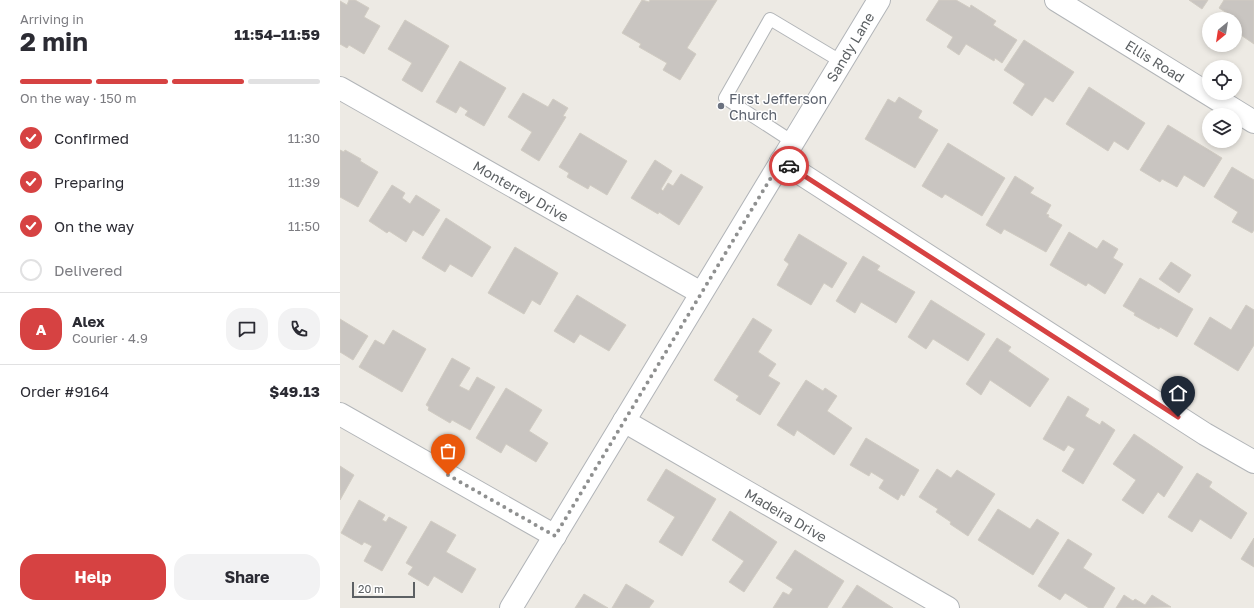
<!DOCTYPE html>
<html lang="en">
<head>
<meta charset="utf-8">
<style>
  :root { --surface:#fff; --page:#f2f2f3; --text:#2b2b33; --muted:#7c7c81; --line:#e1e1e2; --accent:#d64242 }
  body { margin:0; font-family:"Golos Text",sans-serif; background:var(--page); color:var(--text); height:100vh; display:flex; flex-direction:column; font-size:15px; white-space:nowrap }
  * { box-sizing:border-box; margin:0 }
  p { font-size:13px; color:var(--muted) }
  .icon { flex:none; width:22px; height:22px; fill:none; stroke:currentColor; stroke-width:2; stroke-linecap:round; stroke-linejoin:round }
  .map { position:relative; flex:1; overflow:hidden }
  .panel { display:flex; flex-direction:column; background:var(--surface); width:340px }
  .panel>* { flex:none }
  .needle { width:26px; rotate:210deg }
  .controls { position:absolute; left:862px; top:12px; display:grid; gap:8px }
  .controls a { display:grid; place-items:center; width:40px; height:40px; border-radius:50%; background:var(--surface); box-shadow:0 2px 6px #0003; font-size:20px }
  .scale { position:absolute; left:12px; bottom:10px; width:63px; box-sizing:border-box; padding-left:4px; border:2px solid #5c6063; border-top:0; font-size:11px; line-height:14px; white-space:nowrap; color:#5c6063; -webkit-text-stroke:3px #fff; paint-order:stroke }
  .pin { position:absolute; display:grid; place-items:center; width:34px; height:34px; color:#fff; margin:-41px -17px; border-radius:50% 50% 50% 0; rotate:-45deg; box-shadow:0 0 4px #0007 }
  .pin .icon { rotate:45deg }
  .courier { position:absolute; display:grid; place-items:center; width:40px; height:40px; margin:-20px; border:3px solid #d64242; border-radius:50%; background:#fff; color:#222; box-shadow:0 1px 5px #0007 }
  .headline em { font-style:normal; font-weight:700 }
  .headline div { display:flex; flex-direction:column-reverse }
  .headline { display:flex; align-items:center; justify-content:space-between; height:68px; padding:0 20px }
  h1 { font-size:26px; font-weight:700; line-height:30px }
  .bar { display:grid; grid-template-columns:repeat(4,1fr); gap:6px 4px; align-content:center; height:48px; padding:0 20px }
  .bar i { height:5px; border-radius:3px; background:var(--line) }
  .bar .current { background:var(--accent) }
  .bar p { grid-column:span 4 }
  .line { display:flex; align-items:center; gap:10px; padding:0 20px; border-top:1px solid var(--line) }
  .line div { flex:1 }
  .round { display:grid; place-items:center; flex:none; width:42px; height:42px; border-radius:16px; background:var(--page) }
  ol { padding:0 20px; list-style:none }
  li { display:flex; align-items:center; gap:12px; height:44px }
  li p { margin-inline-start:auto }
  li .icon { padding:4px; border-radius:50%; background:var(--accent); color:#fff; stroke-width:4 }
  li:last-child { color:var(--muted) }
  li i { width:22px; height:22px; border:2px solid var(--line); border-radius:50% }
  .action { display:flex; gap:8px; margin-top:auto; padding:8px 20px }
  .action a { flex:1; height:46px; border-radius:16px; background:var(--accent); color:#fff; font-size:16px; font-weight:700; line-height:46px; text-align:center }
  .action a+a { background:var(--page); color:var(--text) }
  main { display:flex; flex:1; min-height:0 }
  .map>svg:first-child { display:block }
  .building { fill:#c9c5c1; stroke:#d1ccc3 }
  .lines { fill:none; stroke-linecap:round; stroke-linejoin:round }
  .lane-casing { stroke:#b2b5b8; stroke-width:14 }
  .street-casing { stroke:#b2b5b8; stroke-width:24 }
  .secondary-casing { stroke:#b1b4b8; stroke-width:24 }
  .lane { stroke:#fff; stroke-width:12 }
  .street { stroke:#fff; stroke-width:22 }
  .secondary { stroke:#fff; stroke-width:22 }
  .done { stroke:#8f9090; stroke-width:4; stroke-dasharray:0 7.2 }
  .route { stroke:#d64242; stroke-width:5 }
  .worship-dot { fill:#6b7280; stroke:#fff; stroke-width:1.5 }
  .labels { text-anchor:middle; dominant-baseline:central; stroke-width:3; stroke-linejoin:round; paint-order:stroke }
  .street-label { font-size:14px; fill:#5c6063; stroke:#fff }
  .worship-label { font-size:14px; fill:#5b616d; stroke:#fff; text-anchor:start }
</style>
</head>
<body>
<main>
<section class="panel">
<div class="headline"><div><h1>2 min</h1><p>Arriving in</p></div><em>11:54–11:59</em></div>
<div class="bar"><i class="current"></i><i class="current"></i><i class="current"></i><i></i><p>On the way · 150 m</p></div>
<ol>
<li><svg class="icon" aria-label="check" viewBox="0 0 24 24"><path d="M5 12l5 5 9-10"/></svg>Confirmed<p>11:30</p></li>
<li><svg class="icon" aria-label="check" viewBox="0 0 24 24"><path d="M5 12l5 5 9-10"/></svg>Preparing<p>11:39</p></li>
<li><svg class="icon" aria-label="check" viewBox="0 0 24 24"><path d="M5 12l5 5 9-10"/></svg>On the way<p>11:50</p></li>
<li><i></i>Delivered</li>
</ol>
<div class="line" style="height:72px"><b class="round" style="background:var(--accent);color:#fff">A</b><div><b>Alex</b><p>Courier · 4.9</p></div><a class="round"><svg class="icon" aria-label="chat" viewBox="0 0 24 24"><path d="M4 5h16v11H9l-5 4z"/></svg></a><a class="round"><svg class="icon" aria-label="phone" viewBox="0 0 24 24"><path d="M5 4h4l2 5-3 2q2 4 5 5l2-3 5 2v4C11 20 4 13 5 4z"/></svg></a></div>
<div class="line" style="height:52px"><div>Order #9164</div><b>$49.13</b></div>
<div class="action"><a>Help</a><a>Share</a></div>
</section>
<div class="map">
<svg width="914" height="608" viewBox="0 0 914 608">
  <rect width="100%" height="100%" fill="#edeae4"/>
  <path class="building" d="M9,0h6l14,8 -5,9 16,9 -16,28 -15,-9 -2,3 -7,-4v-43l7,4z
    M302,0l7,2 1,-2h67l-30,48 9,6 -16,26 -17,-10 4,-7 -28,-16 2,-3 -19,-11z
    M599,0h17l14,8 1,-3 25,16 -3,4 24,15 -15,23 -7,-5 -1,3 -28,-17 -7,11 -12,-8 6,-10 -27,-17z
    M849,0h19l-6,9z
    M884,0h30v44l-19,-13v-12h-11l3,-6 -8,-5z
    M65,20l44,26 -27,46 -20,-12 10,-17 -24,-14z
    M684,40l50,32 -21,30 -8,-5 -13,19 -19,-13 12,-19 -21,-14z
    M120,61l46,27 -22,38 -19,-11 3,-4 -8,-5 -4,7 -20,-11z
    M749,87l56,36 -17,27 -14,-9 -6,10 -42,-27z
    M183,93l25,14 5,-8 15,9 -5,8 3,1 -27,44 -18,-11 11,-18 -24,-15z
    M559,97l23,14 -4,7 20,12 -23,38 -50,-29 23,-40 7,4z
    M828,125l54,33 -18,29 -20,-12 -7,12 -15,-8 -2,3 -20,-12z
    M240,133l47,28 -20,34 -17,-10 -2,4 -21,-12 2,-4 -10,-6z
    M608,143l57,35 -23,38 -37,-22 -3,4 -20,-12z
    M0,150l4,2 1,-2 16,9 -1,2 18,11 -20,35 -18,-10z
    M315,160l17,11 -11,18 2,2 5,-8 5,3 8,-12 22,13 -24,38 -20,-13 -1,2 -27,-16z
    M892,167l22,13v50l-2,3 -20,-11 6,-10 -24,-15z
    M675,176l19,12 -4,5 21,12 -5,9 3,1 -1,2 14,8 -16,27 -42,-23 -3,5 -15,-9z
    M52,185l13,8 -3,5 8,6 6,-9 24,15 -17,26 -10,-6 -7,12 -17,-11 -2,2 -18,-12z
    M106,218l45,29 -19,30 -22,-13 -5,8 -23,-14z
    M729,232l28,17 6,-9 15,9 -5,9 10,6 -18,30 -17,-11 -2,3 -36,-21z
    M459,234l48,29 -15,25 -8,-5 -13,22 -34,-20 12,-21 -5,-4z
    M175,247l43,26 -18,32 -8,-5 -8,14 -36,-21z
    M523,256l17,10 -3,4 38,22 -19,31 -35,-21 -6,11 -19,-12z
    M831,262l20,13 -12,18 -20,-14z
    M800,278l53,31 -16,28 -17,-10 -1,2 -25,-14 1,-2 -12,-7z
    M237,295l49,30 -17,26 -29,-17 -6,9 -20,-12z
    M591,300l54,34 -17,27 -35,-22 -7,10 -18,-12z
    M906,305l8,5v35l-16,26 -44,-27 16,-27 21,13z
    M413,318l19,12 -14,22 18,12 -8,12 12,7 -20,32 -24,-15 3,-4 -25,-16z
    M0,319l28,17 -15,24 -13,-8z
    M53,330l33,19 -24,43 -43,-25 16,-27 9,5z
    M657,338l14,9 -3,4 41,28 -19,28 -40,-27 -9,15 -15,-11z
    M112,358l18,10 -11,18 10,5 8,-14 18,10 -25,43 -18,-10 -2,3 -22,-13 1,-3 -3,-2z
    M466,380l17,11 2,-3 12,8 -10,15 25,17 -18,27 -37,-25 -3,6 -17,-11z
    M166,388l36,22 -13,21 19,12 -12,19 -30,-18 -5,9 -25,-15z
    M728,396l21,13 -4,7 15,9 2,-4 13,9 -32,54 -21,-13 13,-22 -7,-4 -4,6 -21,-12z
    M794,434l49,33 -19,30 -6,-5 -15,22 -21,-14 14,-20 -23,-16z
    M526,438l53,32 -15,26 -3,-2 -3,6 -19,-12 5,-8 -13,-8 -2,4 -19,-11z
    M0,466l14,9 -14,25z
    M326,469l50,30 -34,57 -23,-14 16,-25 -28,-17z
    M597,469l14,9 6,-8 38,24 -27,42 -18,-12 1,-2 -15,-10 2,-3 -19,-12z
    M857,473l15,9 -3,5 38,26 -16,26 -31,-20 -8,13 -24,-15z
    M19,500l26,15 -3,5 4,2 3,-5 18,10 -25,44 -18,-10 8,-15 -8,-4 -2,3 -21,-12z
    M658,509l32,20 7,-10 22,14 -26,42 -55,-35z
    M390,511l47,31 -33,50 -15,-10 15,-21 -32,-21z
    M91,521l25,14 -10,17 30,17 -14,24 -28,-17 -6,10 -20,-12 5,-7 -7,-4z
    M914,538v29l-13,-8z
    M728,539l24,15 -9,14 32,20 -12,20h-14l-24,-15 -5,7 -22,-14z
    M455,550l49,31 -17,27h-54l10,-16 6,3 4,-6 -17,-11z
    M286,584l28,17 -5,7h-37z
    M517,585l36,23h-51z
    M244,594l24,14h-33z
    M784,595l9,6 2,-2 10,6 7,-10 19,12 -55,1z"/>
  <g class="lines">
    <defs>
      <path id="lane" d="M453,142l-68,-44 45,-79 72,43"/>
      <path id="street" d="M716,0l198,122
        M0,88l361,205
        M441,161l424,273 49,28
        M0,414l215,122
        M284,421l324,187"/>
      <path id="secondary" d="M171,608l368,-608"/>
    </defs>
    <use href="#lane" class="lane-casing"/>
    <use href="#street" class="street-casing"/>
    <use href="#secondary" class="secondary-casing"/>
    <use href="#lane" class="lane"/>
    <use href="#street" class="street"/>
    <use href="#secondary" class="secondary"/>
  </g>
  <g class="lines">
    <path class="done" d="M108,475l107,61 226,-375 8,5"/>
    <path class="route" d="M449,166l389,251"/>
  </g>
  <circle class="worship-dot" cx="381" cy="106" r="4"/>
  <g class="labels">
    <g class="street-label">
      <text transform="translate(510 47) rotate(-59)">Sandy Lane</text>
      <text transform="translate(815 61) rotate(32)">Ellis Road</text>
      <text transform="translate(181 191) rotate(30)">Monterrey Drive</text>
      <text transform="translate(446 515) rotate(30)">Madeira Drive</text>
    </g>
    <g class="worship-label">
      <text x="389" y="98">First Jefferson<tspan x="389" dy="16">Church</tspan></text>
    </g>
  </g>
</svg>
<div class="controls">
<a><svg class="needle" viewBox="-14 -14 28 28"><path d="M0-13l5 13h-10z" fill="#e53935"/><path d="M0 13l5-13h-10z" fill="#7c7c81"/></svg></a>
<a><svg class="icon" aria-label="locate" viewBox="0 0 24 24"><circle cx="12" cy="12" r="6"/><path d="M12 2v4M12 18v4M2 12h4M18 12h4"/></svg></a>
<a><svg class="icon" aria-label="layers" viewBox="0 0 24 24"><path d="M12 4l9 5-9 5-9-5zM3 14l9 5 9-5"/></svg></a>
</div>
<div class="scale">20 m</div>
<div class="pin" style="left:108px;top:475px;background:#ea580c"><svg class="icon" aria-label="bag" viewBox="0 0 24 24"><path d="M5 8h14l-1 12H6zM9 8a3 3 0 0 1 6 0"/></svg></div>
<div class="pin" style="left:838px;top:417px;background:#1f2937"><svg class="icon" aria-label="home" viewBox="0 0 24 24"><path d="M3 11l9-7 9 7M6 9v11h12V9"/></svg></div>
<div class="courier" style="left:449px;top:166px"><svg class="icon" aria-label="car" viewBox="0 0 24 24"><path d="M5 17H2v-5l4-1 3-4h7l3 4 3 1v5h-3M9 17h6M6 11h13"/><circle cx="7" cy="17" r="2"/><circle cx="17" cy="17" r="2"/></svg></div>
</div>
</main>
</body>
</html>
